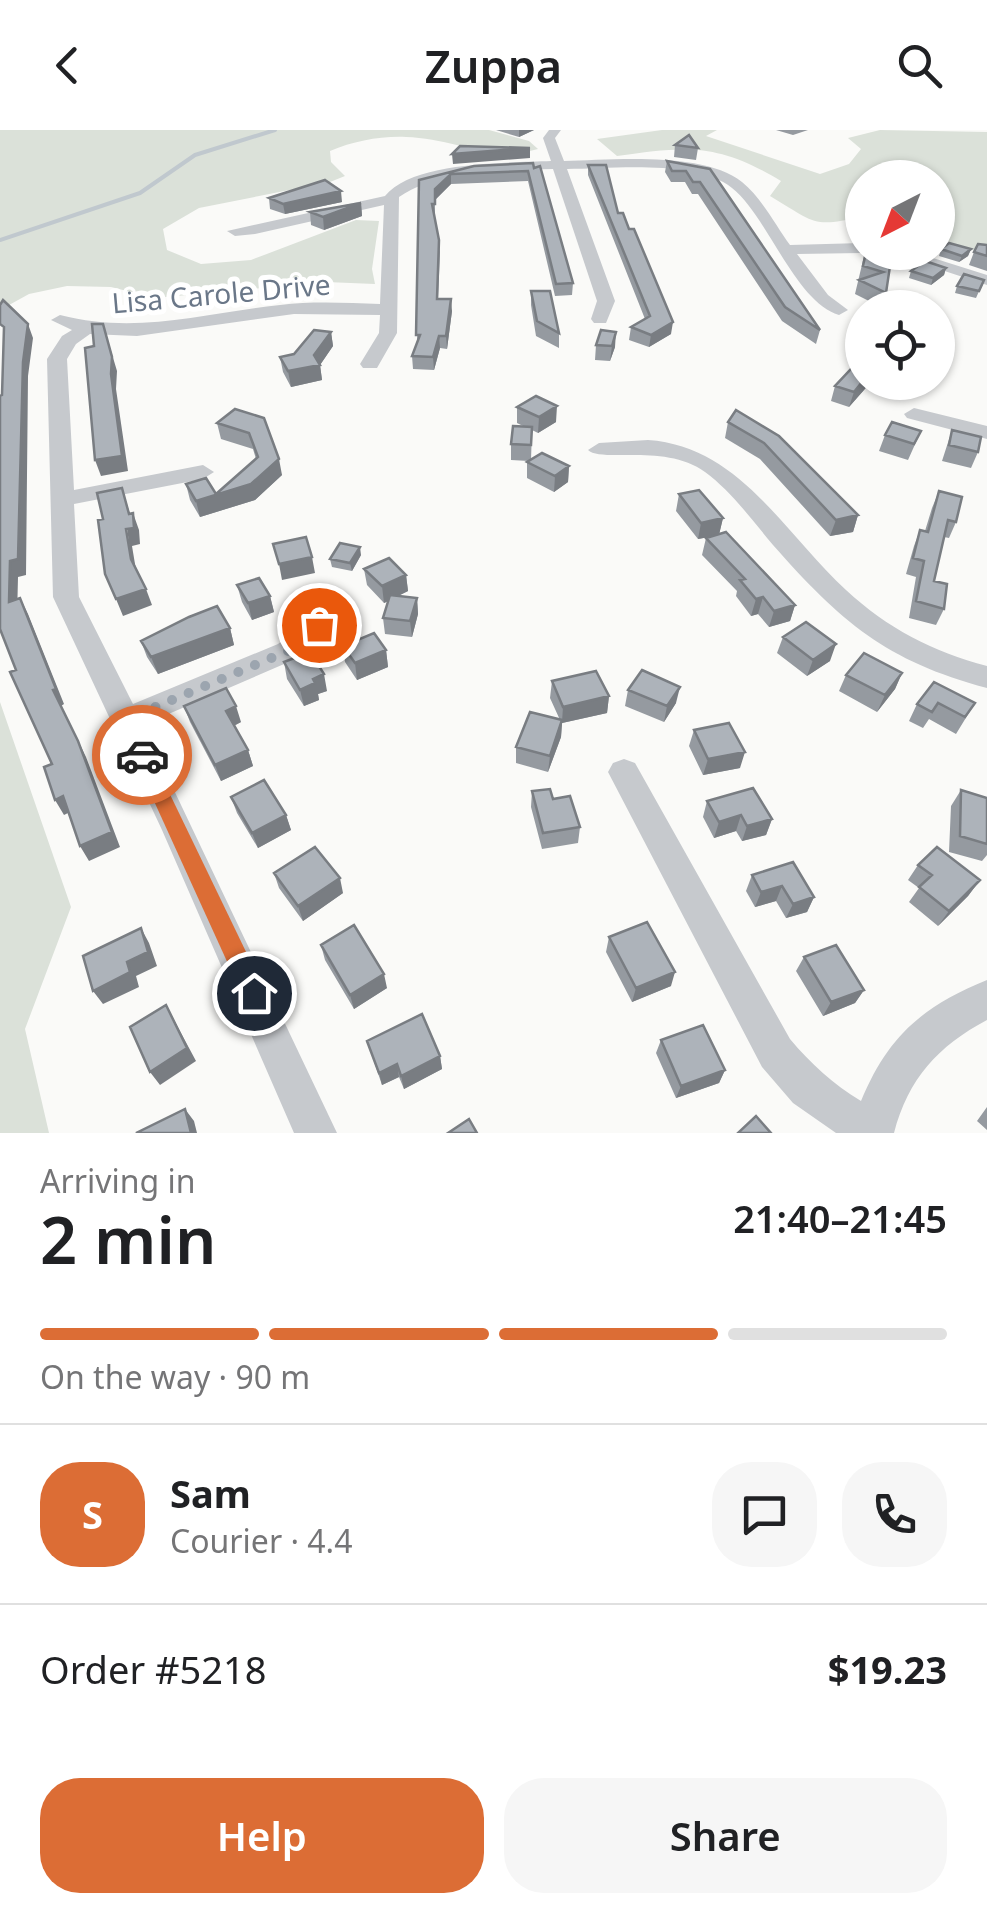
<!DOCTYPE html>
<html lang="en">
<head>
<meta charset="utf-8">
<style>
  :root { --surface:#fff; --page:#f6f6f6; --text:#202124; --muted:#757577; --line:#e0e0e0; --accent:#dc6d35 }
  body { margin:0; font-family:"Noto Sans",sans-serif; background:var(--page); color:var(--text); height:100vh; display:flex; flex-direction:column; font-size:38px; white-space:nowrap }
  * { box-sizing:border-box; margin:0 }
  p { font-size:32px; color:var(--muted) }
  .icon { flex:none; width:55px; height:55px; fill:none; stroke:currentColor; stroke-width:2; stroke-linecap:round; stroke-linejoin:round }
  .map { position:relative; height:1003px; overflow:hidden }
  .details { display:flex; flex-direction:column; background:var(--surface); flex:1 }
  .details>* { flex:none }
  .needle { width:65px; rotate:222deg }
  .tools { position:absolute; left:845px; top:30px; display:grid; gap:20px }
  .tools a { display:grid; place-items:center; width:110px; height:110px; border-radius:50%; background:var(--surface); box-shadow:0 2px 8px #0004; font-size:50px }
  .pin { position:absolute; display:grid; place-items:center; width:85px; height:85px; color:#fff; margin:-42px; border:5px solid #fff; border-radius:50%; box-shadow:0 2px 10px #0007 }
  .courier { position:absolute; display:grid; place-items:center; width:100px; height:100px; margin:-50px; border:8px solid #dc6d35; border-radius:50%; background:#fff; color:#222; box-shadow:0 2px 12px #0007 }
  .overview em { font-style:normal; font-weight:600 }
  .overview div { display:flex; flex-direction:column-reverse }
  .overview { display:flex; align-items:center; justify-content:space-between; height:170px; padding:0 40px }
  h1 { font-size:65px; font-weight:600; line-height:75px }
  .bar { display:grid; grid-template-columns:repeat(4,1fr); gap:15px 10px; align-content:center; height:120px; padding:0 40px }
  .bar i { height:12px; border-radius:8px; background:var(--line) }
  .bar .active { background:var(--accent) }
  .bar p { grid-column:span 4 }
  .line { display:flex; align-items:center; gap:25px; padding:0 40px; border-top:2px solid var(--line) }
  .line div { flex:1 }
  .round { display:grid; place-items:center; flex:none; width:105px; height:105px; border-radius:40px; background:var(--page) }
  .button { display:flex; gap:20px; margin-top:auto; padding:20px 40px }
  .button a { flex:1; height:115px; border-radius:40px; background:var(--accent); color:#fff; font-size:40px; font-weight:600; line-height:115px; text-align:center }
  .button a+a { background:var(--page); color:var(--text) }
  header { display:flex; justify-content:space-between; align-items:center; height:130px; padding:0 40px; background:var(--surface); font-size:45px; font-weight:600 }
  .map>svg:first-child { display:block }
  .green { fill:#dbe1d9 }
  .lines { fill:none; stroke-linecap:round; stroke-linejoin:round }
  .stream { stroke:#c0c8ce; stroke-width:4 }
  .minor { fill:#c6c9cd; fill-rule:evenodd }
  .wall { fill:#959aa0 }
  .shaded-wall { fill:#797d82 }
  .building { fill:#adb3ba; stroke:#797d82; stroke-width:2.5 }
  .route { fill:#dc6d35 }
  .done { stroke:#9ca5af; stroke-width:10; stroke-dasharray:0 18 }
  .labels { text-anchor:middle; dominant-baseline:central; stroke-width:10; stroke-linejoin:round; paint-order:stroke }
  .far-street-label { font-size:28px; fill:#6a7788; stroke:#fff }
</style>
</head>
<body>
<header><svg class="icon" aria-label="back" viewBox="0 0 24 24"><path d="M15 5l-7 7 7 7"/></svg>Zuppa<svg class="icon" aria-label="search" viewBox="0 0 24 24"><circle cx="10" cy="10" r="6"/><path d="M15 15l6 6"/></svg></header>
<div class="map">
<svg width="987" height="1003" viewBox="0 0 987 1003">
  <rect width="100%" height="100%" fill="#fafaf8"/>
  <path class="green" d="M0,0h489l40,11 9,8c-44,13 -88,-11 -132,-12 -26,-1 -52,4 -76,14l1,11 14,14 -15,6 -131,26 -36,21 4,21 34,14 50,-4 105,-40 23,1 -7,48 3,15 -49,-2 -171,16 -44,-11 -44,-1 -38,8 -29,16z
    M662,0h55l-11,6 114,38 29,-10 12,-15 -13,-11 32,-8 107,2v123l-49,-17v-60h-76v38c-49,13 -48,6 -92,-20l11,-15c-63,-38 -93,-35 -164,-25l-20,-17z
    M0,572l71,205 -46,122 24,104h-49z"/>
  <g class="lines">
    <path class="stream" d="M0,110l140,-47 55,-38 80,-25"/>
    <path class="minor" d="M549,0h12l-6,8 9,23c48,-1 139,-10 178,21 19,15 34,44 48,63l72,-2v10l-65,1 31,41 20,15 -9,5c-44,-13 -72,-100 -107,-127 -36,-29 -121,-19 -165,-19l48,132 -9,22h-12l-3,-4 6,-18 -44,-132c-50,2 -110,-1 -154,28l-2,136 -20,35h-14l-3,-4 19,-31 1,-18 -86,-1 -157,22 -47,-2 -14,10 -9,15 7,131 129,-25 11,7 -11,7 -129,25 5,93 54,107 145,-60 31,-26h20l4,7 -35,33 -155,67 194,408h-43l-132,-303 -109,-233 -6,-238 15,-23 10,-6 -21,-10 9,-5c78,20 142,-2 220,-10 33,-4 67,-2 100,-1l4,-99 -129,29 -20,2 -8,-5 158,-35c28,-35 123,-33 166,-35l-8,-23z
      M887,122h27l73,23v10z
      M914,278l73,18v13l-80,-21 -3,-4z
      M648,310c91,6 136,93 198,150 41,38 87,62 141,76v22c-101,-27 -146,-66 -214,-143 -21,-25 -42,-54 -68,-73 -39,-29 -104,-9 -117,-22l11,-7z
      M624,629l11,4 155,276c21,25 43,45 71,62 27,-65 62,-95 126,-121v40c-49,26 -79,59 -93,113h-58l-43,-30 -31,-36 -154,-295 5,-9z"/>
  </g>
  <path class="wall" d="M496,0h38l-15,7z
    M776,0h32l-15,5z
    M675,15l23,3 -2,12 -22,-3z
    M667,31l43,8 110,161 -4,14 -34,-23 -84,-127h-6l-7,-12h-14l-6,-10z
    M533,33l40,120 -1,12 -17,1 -27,-115 -77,3 -16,16v15h-1l6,37 -2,47 14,12 -5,38 -7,-1 -6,22 -21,-1 -1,-13 5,-13 2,-163 55,-14z
    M588,35l30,48 53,121 -22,13 -20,-7 2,-13 14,-8 -57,-144z
    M269,68l73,4 -57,12 -15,-5z
    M361,73l1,13 -38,14 -13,-5 -1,-13z
    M987,115v26l-18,-6 5,-13z
    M941,119h30l-3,7 -9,6 -20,-6z
    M865,122l27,1 -6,40 -5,14 -26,-13z
    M946,138l-2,7 -13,10 -22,-7 2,-7z
    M984,150l-8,18 -21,-5 2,-7z
    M531,161l28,42v15l-23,-12 -5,-31z
    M331,202l2,14 -13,19 2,15 -31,7 -8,-15 -3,-15 14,-3z
    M596,215l19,2 -5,14 -15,-1z
    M862,252h9l-22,25 -18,-6 4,-15z
    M517,277l39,15 -18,11 -6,-3 -1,30 38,6 -1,16 -14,10 -27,-14v-16l2,-1 -18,-1v-16l14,-17 -8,-4z
    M235,279l47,66 -27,25 -55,17 -10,-17 -4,-16 30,10 40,-35 -3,-10 -32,-10 -4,-16z
    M736,280l122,105 -5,17 -23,4 -70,-77 -35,-21 3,-16z
    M952,300l26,22 -7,16 -29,-7z
    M921,301l-13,29 -29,-9 6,-16z
    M939,361l17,31 -7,16 -5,-1 -10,44 10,28 -8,16 -27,-7 7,-41 -10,-3 8,-28 6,-16 5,1 7,-23z
    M679,364l44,24 -4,16 76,71 -5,16 -21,6 -11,-13 -7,2 -15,-20 1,-5 -35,-36 4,-17 9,-2 -17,3 -22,-28z
    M361,425l-9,16 -20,-4 -2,-8z
    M364,439l42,6 2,16 -10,5 19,2 1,16 -6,23 -27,-3 -2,-16 6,-17 -5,2 -17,-18z
    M237,455l33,11 4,16 -22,8 -10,-18z
    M230,498l4,17 -76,29 -11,-17 -6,-16z
    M783,507l47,24 -23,15 -30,-23z
    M343,516l43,4 2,17 -31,13 -12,-18z
    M284,532l43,29 -9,3 1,6 -15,6 -17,-27z
    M902,543l-7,16 -18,23 -38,-21 7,-16z
    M552,551l57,15 -2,17 -45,10 -1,14 -13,35 -32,-9v-16l44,-27 -10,-22z
    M628,560l48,13 -12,19 -39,-16z
    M975,573l-19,31 -27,-15 -6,9 -14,-7 8,-17z
    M184,576l57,16 -7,4 14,24 5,16 -32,15 -31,-59z
    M694,600l46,38 -37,7 -14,-29z
    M961,660l26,8v57l-5,6 -33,-9 2,-46z
    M532,661l21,8 27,28 -2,16 -36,6 -11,-42z
    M231,667l55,18 5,15 -33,18 -21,-35z
    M707,671l65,18 -6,16 -24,6 -6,-10 -22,7 -11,-21z
    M918,735l62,15 -12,16 -30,30 -29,-24 10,-14 -11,-8z
    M274,743l69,20 -40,28 -24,-33z
    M752,745l62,22 -7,15 -21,6 -10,-17 -21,6 -9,-16z
    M609,807l62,49 -39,16 -26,-50z
    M321,815l66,43 -33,21 -29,-49z
    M804,827l60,33 -9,13 -32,13 -27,-45z
    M661,910l64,30 -6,13 -43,15 -20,-45z
    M367,911l73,15 2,13 -38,20 -5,-12 -17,8z
    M987,977v23l-10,-9z"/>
  <path class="shaded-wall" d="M519,0h15l-15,7z
    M530,18v10l-77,6 -1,-10z
    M451,44v10l-16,16v-11z
    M341,61l1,11 -57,12 -2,-10z
    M361,73l1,13 -38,14 -1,-13z
    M971,119l-3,7 -9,6 3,-6z
    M946,138l-2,7 -13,10 2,-7z
    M451,169l1,12 -5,38 -1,-13z
    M673,192l-2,12 -22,13 2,-12z
    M28,194l5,14 -5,38 -2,199 -8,2 -1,41 -8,-16 1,-41 13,-199z
    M103,194l14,47 -1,18 12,82 -27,5 -6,-16z
    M331,202l2,14 -13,19 2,15 -31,7 -3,-16 26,-16z
    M616,202l-1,15 -5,14 2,-15z
    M439,206l1,12 -6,22 -1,-13z
    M862,252h9l-22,25 5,-15z
    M557,276l-1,16 -18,11 1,-16z
    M279,329l3,16 -27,25 -55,17 -4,-16 55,-17z
    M569,336l-1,16 -14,10 1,-16z
    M122,358l12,39 -1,-14 6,17 1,14 -8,2 5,30 -6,-17z
    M858,385l-5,17 -23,4 6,-16z
    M723,388l-4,17 -21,4 3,-16z
    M360,417l1,8 -9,16 -2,-8z
    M312,427l3,16 -33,7 -3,-16z
    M406,445l2,16 -24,12 -2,-17z
    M146,459l6,16 -29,11 -7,-17z
    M270,466l4,16 -22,8 -4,-17z
    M763,467l-5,17 -7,2 5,-17z
    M20,468l8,16 36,90 -3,2 25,51 34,90 -31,14 -9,-15 -27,-156z
    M417,468l1,16 -6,23 -2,-16z
    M795,475l-5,16 -21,6 5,-16z
    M230,498l4,17 -76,29 -7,-17z
    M836,514l-6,17 -23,15 6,-16z
    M386,520l2,17 -31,13 -2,-17z
    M902,543l-7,16 -18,23 8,-17z
    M324,544l3,17 -9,3 1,6 -15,6 -4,-16 13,-11z
    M680,557l-4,16 -12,19 3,-16z
    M609,566l-2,17 -45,10 -1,14 -13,35 2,-16 12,-34 1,-15z
    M236,576l5,16 -10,5 -5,-16z
    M248,620l5,16 -32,15 -6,-16z
    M745,622l-5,16 -37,7 5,-16z
    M63,666l9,15 -8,4 -9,-15z
    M286,685l5,15 -33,18 -6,-15z
    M741,685l-5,16 -22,7 5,-16z
    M772,689l-6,16 -24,6 5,-15z
    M340,748l3,15 -40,28 -5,-15z
    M980,750l-12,16 -30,30 11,-15z
    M782,756l-6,15 -21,6 6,-15z
    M814,767l-7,15 -21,6 7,-14z
    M141,798l8,15 8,23 -21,10 3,11 -36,17 -10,-13 34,-29z
    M675,842l-4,14 -39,16 4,-14z
    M384,844l3,14 -33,21 -4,-14z
    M864,860l-9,13 -32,13 8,-14z
    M166,875l30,56 -36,24 -10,-13z
    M440,926l2,13 -38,20 -3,-13z
    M397,934l2,13 -17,8 -3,-12z
    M725,940l-6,13 -43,15 5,-12z
    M185,979l9,12 3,12h-6z"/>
  <path class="building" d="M689,5l9,13 -23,-3z
    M460,16l70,2 -78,6z
    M667,31l43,8 110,161 -35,-23 -85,-125h-7l-7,-11h-14z
    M533,33l1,5 6,-2 33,117 -17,1 -28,-113 -77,3 -16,15v15h-3l7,36 -2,59h14l-5,37h-7l-6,21 -21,-1 8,-21h-4l3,-155 55,-14z
    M588,35h18l12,48h5l6,16h5l39,93 -22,13 -20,-8 19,-11z
    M325,50l16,11 -58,13 -14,-6z
    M361,73l-38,14 -13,-5z
    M949,113l22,6 -9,7 -21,-7z
    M978,114l9,1v11l-13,-4z
    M866,122l26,1 -6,40 -27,-13 24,-8 -20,-6z
    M925,131l21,7 -13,10 -22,-7z
    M964,144l20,6 -5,11 -22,-5z
    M531,161h19l9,42 -22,-12z
    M3,170l25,24 -5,38 -5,197 -8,2 -1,41 11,-4 36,91 -3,1 25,51 34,91 -32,14 -17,-50 -8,4 -11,-33 8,-3 -42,-92 6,-2 -16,-41v-233l2,-1 2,-68 -4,-3v-19z
    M92,194h11l9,33 -1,17 11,82 -27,4 -10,-112 9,-2z
    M314,200l17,2 -17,23 6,10 -32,6 -8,-14 14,-3z
    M601,200l15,2 -4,14 -16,-1z
    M862,237v15l-8,10 -19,-6 16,-17z
    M536,266l21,10 -18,11 -22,-10z
    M235,279l29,9 15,41 -28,25 -55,17 -10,-17 20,-6 10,16 42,-37 -9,-24 -32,-10z
    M736,280l43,26 79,79 -22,5 -72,-77 -36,-21z
    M892,292l29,9 -7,13 -29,-9z
    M513,296l19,1 -1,18 -20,-1z
    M952,300l29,7 -3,15 -29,-7z
    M542,323l27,13 -14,10 -28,-14z
    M122,358l7,26 4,-1 1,15 -8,1 5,30 15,30 -30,10 -11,-25 -7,-54 5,-1 -6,-26z
    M699,360l24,28 -22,5 -22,-29z
    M939,361l23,6 -6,25 -8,-2 -14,61 13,3 -3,25 -28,-8 8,-40 -11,-3 7,-28 8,2z
    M726,402l69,73 -21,6 -11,-14 -7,2 -16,-19 5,-1 -39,-41z
    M306,407l6,20 -33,7 -6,-20z
    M340,413l20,4 -10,16 -20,-4z
    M389,428l17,17 -24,11 -18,-17z
    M259,448l11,18 -22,7 -11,-18z
    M390,465l27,3 -7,23 -27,-3z
    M217,476l13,22 -79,29 -10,-16 48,-24z
    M806,492l30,22 -23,16 -30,-23z
    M374,503l12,17 -31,13 -12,-17z
    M310,522l14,22 -11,5 2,4 -15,7 -16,-28z
    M864,523l38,20 -17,22 -39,-20z
    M642,540l38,17 -13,19 -39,-16z
    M596,541l13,25 -46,11 -11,-26z
    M934,552l41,21 -10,14 -27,-14 -6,9 -15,-8z
    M226,558l10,18 -10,5 22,39 -33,15 -31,-59z
    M530,582l32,8 -12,36 -34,-9z
    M729,593l16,29 -37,7 -14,-29z
    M264,650l22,35 -34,18 -21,-36z
    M753,658l19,31 -25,7 -6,-11 -22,7 -12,-21z
    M550,659l3,10 17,-3 10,31 -37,6 -11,-42z
    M961,660l26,8v46l-27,-8z
    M315,717l25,31 -42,28 -24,-33z
    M937,717l43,33 -31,31 -30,-24 13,-12 -14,-10z
    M793,732l21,35 -21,7 -11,-18 -21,6 -9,-17z
    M647,792l28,50 -39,16 -27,-51z
    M354,795l30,49 -34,21 -29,-50z
    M141,798l7,24 -21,10 3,10 -37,19 -10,-35z
    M836,815l28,45 -33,12 -27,-45z
    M166,875l21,43 -37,24 -20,-45z
    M422,884l18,42 -39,20 -4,-12 -18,9 -12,-32z
    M703,895l22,45 -44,16 -20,-46z
    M185,979l6,24h-55z
    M756,986l15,17h-33z
    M469,989l8,14h-29z"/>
  <path class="route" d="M142,617l9,8 111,230 3,8 -3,8 -8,3 -9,-3 -112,-246z"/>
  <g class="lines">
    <path class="done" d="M142,625l-17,-35 163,-69 31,-26"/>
  </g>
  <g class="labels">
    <g class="far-street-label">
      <text transform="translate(221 163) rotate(-5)">Lisa Carole Drive</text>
    </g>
  </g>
</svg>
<div class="tools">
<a><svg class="needle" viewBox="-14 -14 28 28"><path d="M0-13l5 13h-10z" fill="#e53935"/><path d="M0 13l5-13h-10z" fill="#757577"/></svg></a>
<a><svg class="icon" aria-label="locate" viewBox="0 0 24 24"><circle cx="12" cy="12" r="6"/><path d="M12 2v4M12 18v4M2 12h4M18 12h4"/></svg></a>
</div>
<div class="pin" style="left:319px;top:495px;background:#ea580c"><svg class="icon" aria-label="bag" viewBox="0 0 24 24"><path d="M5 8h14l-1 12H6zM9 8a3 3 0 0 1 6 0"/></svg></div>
<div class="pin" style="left:254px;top:863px;background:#1f2937"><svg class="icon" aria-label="home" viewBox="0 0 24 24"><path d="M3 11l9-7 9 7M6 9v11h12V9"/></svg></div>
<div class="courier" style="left:142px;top:625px"><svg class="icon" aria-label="car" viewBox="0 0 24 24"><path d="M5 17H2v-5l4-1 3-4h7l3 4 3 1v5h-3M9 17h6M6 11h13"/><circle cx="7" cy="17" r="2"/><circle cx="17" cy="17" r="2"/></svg></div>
</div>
<section class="details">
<div class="overview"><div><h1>2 min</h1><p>Arriving in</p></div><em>21:40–21:45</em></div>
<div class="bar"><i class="active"></i><i class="active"></i><i class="active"></i><i></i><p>On the way · 90 m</p></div>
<div class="line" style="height:180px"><b class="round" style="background:var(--accent);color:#fff">S</b><div><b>Sam</b><p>Courier · 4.4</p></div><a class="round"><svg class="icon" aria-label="chat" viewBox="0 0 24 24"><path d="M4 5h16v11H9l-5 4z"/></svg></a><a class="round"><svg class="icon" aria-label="phone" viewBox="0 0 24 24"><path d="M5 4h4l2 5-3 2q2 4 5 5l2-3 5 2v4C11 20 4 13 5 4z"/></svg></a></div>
<div class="line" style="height:130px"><div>Order #5218</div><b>$19.23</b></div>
<div class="button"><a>Help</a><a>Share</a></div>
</section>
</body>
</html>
